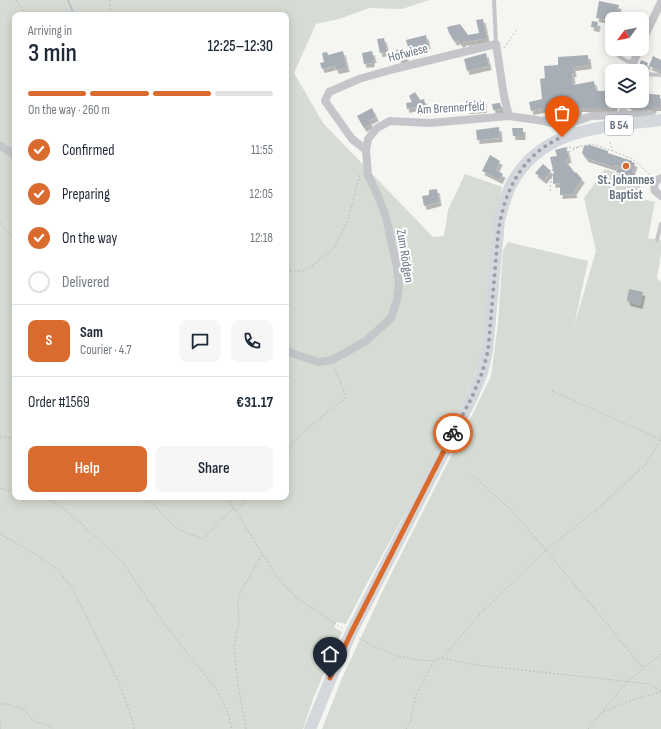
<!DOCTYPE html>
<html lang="en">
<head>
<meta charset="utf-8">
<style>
  :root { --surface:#fff; --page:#f6f6f7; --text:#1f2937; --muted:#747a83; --line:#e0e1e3; --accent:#d96b2e }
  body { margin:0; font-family:"Sofia Sans Condensed",sans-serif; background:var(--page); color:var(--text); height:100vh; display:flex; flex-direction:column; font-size:15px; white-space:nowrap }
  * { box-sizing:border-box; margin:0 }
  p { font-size:13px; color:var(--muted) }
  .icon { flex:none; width:22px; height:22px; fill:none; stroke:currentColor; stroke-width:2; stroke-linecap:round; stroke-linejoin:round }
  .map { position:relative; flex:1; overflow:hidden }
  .panel { position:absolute; left:12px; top:12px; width:277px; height:488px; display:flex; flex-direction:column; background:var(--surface); border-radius:8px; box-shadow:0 2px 10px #0003 }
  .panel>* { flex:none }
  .needle { width:26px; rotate:238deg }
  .fabs { position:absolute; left:605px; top:12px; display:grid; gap:8px }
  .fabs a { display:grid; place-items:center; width:44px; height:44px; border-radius:8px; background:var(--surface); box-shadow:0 2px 10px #0003; font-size:20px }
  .pin { position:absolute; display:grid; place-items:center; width:34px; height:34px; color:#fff; margin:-41px -17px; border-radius:50% 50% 50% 0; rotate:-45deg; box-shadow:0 0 4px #0007 }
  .pin .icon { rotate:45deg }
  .courier { position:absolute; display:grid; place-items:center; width:40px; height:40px; margin:-20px; border:3px solid #d96b2e; border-radius:50%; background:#fff; color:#222; box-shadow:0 1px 5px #0007 }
  .head em { font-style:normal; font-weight:600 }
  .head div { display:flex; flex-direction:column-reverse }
  .head { display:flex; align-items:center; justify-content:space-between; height:68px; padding:0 16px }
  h1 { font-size:26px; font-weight:600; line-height:30px }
  .bar { display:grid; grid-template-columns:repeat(4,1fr); gap:6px 4px; align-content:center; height:48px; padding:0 16px }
  .bar i { height:5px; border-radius:3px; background:var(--line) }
  .bar .selected { background:var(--accent) }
  .bar p { grid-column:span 4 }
  .line { display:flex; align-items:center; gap:10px; padding:0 16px; border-top:1px solid var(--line) }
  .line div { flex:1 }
  .round { display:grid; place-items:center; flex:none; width:42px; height:42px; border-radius:8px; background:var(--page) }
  ol { padding:0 16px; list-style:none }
  li { display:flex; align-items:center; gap:12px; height:44px }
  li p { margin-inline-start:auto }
  li .icon { padding:4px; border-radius:50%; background:var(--accent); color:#fff; stroke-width:4 }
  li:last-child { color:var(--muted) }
  li i { width:22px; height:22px; border:2px solid var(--line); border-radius:50% }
  .cta { display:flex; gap:8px; margin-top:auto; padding:8px 16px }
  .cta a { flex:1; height:46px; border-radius:8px; background:var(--accent); color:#fff; font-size:16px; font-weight:600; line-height:46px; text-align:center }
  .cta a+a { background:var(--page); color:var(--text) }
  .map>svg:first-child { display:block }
  .green { fill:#d6dcd3; fill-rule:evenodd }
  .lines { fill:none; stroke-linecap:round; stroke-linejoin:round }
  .stream { stroke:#bbc3c9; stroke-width:2 }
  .building { fill:#a8aeb5; filter:url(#shadow) }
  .path { stroke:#bbbdbf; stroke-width:1; stroke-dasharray:2 2; stroke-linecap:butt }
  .service { stroke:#c4c6ca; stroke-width:4 }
  .minor { stroke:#c4c6ca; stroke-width:8 }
  .primary { stroke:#d4d8dc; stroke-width:12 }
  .done { stroke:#98a0a9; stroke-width:4; stroke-dasharray:0 7.2 }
  .route { stroke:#d96b2e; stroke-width:5 }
  .poi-dot { fill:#d96b2e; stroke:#fff; stroke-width:1.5 }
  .labels { text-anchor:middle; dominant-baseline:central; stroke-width:4; stroke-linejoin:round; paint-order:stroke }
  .shield { fill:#fff; stroke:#949ca8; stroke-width:1 }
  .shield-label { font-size:12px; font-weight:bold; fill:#667282 }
  .street-label { font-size:13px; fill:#667282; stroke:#fff }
  .poi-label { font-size:13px; font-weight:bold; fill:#667282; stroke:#fff }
</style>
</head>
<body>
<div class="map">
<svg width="661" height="729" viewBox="0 0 661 729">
  <defs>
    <filter id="shadow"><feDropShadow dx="2.5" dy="4" stdDeviation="0" flood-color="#0004"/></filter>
  </defs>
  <rect width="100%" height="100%" fill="#f5f5f2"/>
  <path class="green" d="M0,0h429l-27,9 -33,-1 -30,11 -23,5 -22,49 29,50 110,114 11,-1 4,-26 17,-36 37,13 -10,46 -11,121c-7,29 -22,55 -35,81 -31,64 -68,125 -100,189l-9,-2 -3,5 8,5 -29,67 -10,30h-303zM15,15h271v482h-271z
    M605,169l34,12 3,18 13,3 -7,36 13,2v14l-4,24 4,4v447h-339l20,-51 43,-92 91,-179 15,-31 7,-53 5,-73 5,-8 80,19 -14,65 22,-75 -12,-53z"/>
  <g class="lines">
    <path class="stream" d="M68,0l6,15"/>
  </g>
  <path class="building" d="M599,1l20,4 -3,12 -7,-1v4l-13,-2z
    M483,19l4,19 -20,4 -2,-1 -4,3 -3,-4 -3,2 -6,-9 -2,-6 13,-3 8,11 11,-2 -3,-13z
    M592,21l6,1 -1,6 -6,-1z
    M426,35l2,10 -19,6 -3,-11z
    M384,38l3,14 -7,1 -3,-14z
    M404,49l2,9 -7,2 -3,-10z
    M343,51l4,17 -11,2 -1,-4 -13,3 -2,-6 4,-1 -2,-9 5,-1 1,3z
    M372,51l2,8h-2v4l-8,1 -2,-11z
    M486,53l3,13 -22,5 -3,-12z
    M588,55l1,10 -16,2 1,6h-2l1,12 21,-4 2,10h16v10h3v7h-36l1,6 -19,6 -3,-11h-1l-1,-3 -25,5 -2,-9 13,-3 -2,-20 5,-1 -1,-12 14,-1v-8z
    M653,56l8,4v11l-12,-5z
    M641,60l7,3 -2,6 -7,-3z
    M415,92l5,8 4,-1 2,8 -8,5 -3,-5 -8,2 -1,-6 6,-1 -3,-6z
    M642,93l18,2v12h-6v2h-25v-8h13z
    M484,100v9l-17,1 -1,-9z
    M499,103h1l2,6 -9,1 -1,-6z
    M372,108l4,9 -7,4 2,3 -7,4 -7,-12z
    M499,127l1,11 -23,2 -1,-10z
    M512,128h11v8h-10z
    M590,145l18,6v2l24,8v1l3,1 -3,9 3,1 -1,5 -18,-6 2,-4 7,2v-1l-10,-4 -1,2 -28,-9 -4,-5 2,-7z
    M566,147l3,12 -4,1 10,13 1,-1 6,7 -8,12 1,3 -15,1v-12l-7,1v-11l1,1 -4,-17 7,-1 -2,-6z
    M490,155l10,6 -4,9 7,4 -3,6 -18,-9z
    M543,164l8,7 -7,9 -9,-7z
    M437,189l2,13 -15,4 -2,-10 7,-1v-5z
    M629,289l14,3 -3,13 -12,-3 -1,-3z"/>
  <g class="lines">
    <path class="path" d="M16,0l11,15
      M110,0v15
      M504,48l14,-20
      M610,142l2,8
      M569,147l4,1 19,-4 21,7 20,8 18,17
      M569,152l11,-6
      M550,191l3,-26 17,-4 -3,-14
      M0,223l15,18
      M286,270l2,1h17l28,-22 15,-29 12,-46
      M552,391l108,48
      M0,437l15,1
      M286,452l19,-22 41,-32 -11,-30
      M471,474l41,37 34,39 97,118
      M0,488l15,4
      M36,497l16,4 11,7 21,18 37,34 42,62 54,68 11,23 4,16
      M149,497l7,10 21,22 26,10 17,-18 14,-13
      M227,497l50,80 20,21 45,30
      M237,511l11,-14
      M0,534l27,15 30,20 16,20 37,75 14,32 10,29v4
      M359,638l18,10 20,8 24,4 12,1 9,-3 35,7 172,19 12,7
      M442,658l38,-44 66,-64 50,-40 50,-46 15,-25
      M0,704h5l19,5c3,5 7,10 12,13 6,2 12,2 16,7
      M603,712l32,-13 26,-7
      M0,720v9
      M246,729l-8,-45 -4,-38 5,-22 -1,-27 24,-43
      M406,729l4,-6 5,-25 18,-36
      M588,729l39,-47 34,-28"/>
    <path class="service" d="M494,0l2,44
      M612,27l-2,14 2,5
      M613,49c5,8 11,12 20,14
      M642,74l19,1
      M611,83h1
      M657,240l4,-16"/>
    <path class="minor" d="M642,42l19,-40
      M630,71l9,-22
      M623,114l1,-13
      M564,126l27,-10 59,-2 6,7
      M0,146l15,9
      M366,150l-14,-11 -27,-38 4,-9 30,-13 35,-10 102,-25 8,52 5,20
      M661,178c-6,2 -8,7 -6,13l6,5
      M286,351l32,11 14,-2 34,-19 25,-23 6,-18 2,-14 -2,-18 -11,-51 -8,-21 -10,-21 -2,-25 2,-11 9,-11 13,-7 40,2 79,-7 35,5 20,5 13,6"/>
    <path class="primary" d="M310,729l21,-51 20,-45 121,-236 10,-24 5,-22 12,-130c3,-11 6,-23 11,-34 29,-60 94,-60 151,-67"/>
  </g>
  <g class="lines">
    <path class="done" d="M453,433l19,-36 10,-24 6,-22 10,-116c5,-42 23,-80 64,-98"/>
    <path class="route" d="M330,678l21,-45 102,-200"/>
  </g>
  <circle class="poi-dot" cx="626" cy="166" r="4"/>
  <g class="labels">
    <rect class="shield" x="605" y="115" width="28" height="20" rx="3"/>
    <g class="shield-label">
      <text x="619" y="125">B 54</text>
    </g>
    <g class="street-label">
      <text transform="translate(408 53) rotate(-14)">Hofwiese</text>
      <text transform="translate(451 108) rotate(-3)">Am Brennerfeld</text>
      <text transform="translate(405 256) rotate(81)">Zum Rödgen</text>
    </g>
    <g class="poi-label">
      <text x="626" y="180">St. Johannes<tspan x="626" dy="15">Baptist</tspan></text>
    </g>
  </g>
</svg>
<div class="fabs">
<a><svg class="needle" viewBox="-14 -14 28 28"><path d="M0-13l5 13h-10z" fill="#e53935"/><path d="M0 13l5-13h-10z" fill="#747a83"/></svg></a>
<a><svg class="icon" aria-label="layers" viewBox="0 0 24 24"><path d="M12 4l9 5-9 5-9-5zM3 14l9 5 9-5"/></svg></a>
</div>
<div class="pin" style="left:562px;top:137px;background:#ea580c"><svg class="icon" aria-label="bag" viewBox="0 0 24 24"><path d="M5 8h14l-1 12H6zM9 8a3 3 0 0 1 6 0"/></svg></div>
<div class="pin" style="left:330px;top:678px;background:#1f2937"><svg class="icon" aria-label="home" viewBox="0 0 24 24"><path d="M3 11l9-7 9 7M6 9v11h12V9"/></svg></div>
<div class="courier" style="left:453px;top:433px"><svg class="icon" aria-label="bike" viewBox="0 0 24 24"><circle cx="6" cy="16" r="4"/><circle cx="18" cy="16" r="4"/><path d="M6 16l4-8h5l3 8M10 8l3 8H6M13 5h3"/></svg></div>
<section class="panel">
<div class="head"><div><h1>3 min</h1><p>Arriving in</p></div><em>12:25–12:30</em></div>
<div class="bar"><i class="selected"></i><i class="selected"></i><i class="selected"></i><i></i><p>On the way · 260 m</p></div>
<ol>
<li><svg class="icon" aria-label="check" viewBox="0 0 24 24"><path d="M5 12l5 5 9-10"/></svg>Confirmed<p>11:55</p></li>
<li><svg class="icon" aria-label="check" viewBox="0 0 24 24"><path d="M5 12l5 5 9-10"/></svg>Preparing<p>12:05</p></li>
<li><svg class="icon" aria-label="check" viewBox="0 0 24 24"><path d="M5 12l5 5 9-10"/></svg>On the way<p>12:18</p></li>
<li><i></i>Delivered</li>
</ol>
<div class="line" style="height:72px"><b class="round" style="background:var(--accent);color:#fff">S</b><div><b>Sam</b><p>Courier · 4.7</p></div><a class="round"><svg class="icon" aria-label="chat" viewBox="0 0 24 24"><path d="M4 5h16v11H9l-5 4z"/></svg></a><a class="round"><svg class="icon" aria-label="phone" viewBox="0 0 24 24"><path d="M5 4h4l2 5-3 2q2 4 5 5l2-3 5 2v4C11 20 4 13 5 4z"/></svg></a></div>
<div class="line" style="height:52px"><div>Order #1569</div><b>€31.17</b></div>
<div class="cta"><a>Help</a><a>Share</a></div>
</section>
</div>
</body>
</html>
